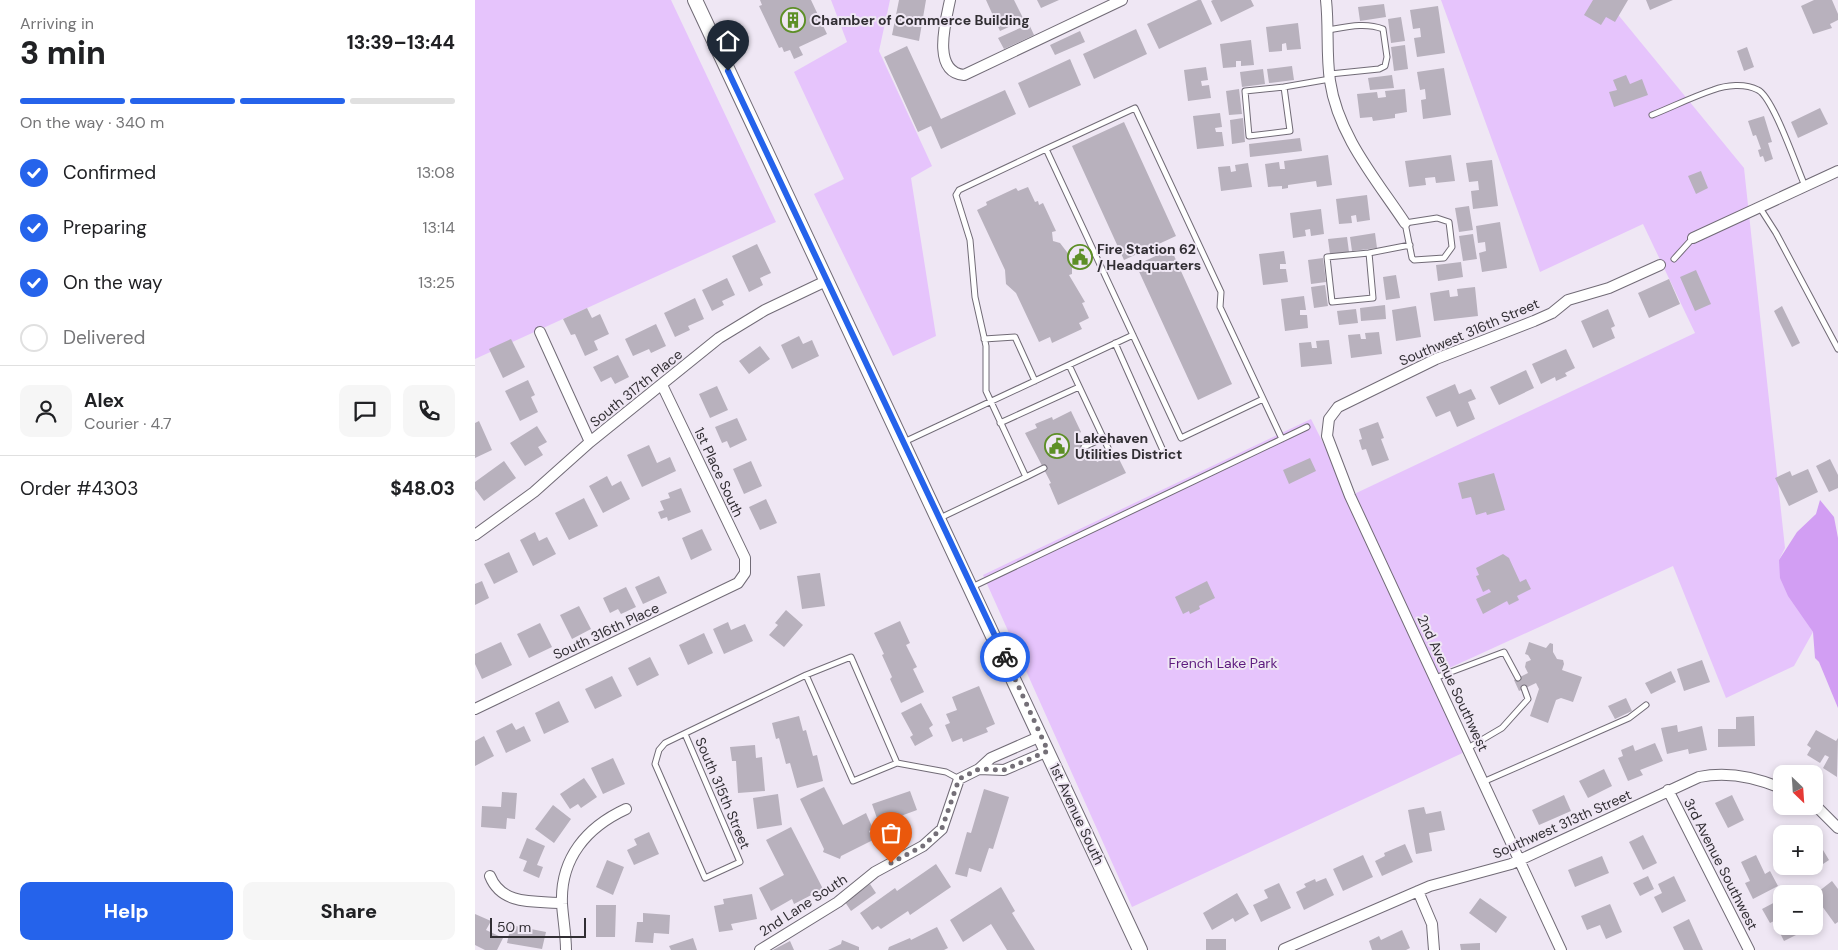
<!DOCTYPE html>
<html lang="en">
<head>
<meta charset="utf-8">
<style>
  :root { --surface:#fff; --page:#f6f6f6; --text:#202124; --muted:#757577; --line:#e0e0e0; --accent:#2563eb }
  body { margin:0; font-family:"DM Sans",sans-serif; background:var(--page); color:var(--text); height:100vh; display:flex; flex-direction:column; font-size:19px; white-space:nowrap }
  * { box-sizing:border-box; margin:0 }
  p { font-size:16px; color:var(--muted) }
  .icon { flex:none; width:28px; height:28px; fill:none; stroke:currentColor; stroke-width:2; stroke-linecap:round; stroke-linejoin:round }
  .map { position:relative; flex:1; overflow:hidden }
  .panel { display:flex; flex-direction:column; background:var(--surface); width:475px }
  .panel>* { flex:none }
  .needle { width:32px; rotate:155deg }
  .buttons { position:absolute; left:1298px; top:765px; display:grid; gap:10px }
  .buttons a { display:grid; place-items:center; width:50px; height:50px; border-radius:10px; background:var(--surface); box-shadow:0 2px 8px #0003; font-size:25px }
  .scale { position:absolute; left:15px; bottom:12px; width:96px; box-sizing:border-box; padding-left:5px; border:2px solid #312e33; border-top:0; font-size:14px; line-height:18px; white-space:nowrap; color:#312e33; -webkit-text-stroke:4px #efe7f4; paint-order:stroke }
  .pin { position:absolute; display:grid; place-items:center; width:42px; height:42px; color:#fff; margin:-51px -21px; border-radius:50% 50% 50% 0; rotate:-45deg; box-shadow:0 0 5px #0007 }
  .pin .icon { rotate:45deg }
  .courier { position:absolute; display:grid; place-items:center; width:50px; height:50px; margin:-25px; border:4px solid #2563eb; border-radius:50%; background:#fff; color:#222; box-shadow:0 1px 6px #0007 }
  .headline em { font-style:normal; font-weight:800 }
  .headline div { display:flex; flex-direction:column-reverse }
  .headline { display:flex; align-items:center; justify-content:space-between; height:85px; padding:0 20px }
  h1 { font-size:32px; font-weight:800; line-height:38px }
  .bar { display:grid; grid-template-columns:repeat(4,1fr); gap:8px 5px; align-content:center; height:60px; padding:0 20px }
  .bar i { height:6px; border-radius:4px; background:var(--line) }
  .bar .on { background:var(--accent) }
  .bar p { grid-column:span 4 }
  .line { display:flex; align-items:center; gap:12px; padding:0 20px; border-top:1px solid var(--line) }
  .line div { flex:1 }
  .round { display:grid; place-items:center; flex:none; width:52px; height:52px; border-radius:10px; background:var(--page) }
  ol { padding:0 20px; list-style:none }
  li { display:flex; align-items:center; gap:15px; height:55px }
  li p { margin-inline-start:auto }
  li .icon { padding:5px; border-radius:50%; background:var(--accent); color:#fff; stroke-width:4 }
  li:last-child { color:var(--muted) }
  li i { width:28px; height:28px; border:2px solid var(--line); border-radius:50% }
  .cta { display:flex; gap:10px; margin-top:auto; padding:10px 20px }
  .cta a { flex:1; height:58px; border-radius:10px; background:var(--accent); color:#fff; font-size:20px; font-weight:800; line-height:58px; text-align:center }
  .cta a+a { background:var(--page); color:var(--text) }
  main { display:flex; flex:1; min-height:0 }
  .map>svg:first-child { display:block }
  .green { fill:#e6c4fc }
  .water { fill:#d29ef3 }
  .building { fill:#b8b1bd }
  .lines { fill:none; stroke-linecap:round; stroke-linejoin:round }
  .service-casing { stroke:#716b76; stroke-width:7 }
  .minor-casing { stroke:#716b76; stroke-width:12 }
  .secondary-casing { stroke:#716b76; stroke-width:16 }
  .service { stroke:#fff; stroke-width:5 }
  .minor { stroke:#fff; stroke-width:10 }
  .secondary { stroke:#fff; stroke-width:14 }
  .done { stroke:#746f77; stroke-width:5; stroke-dasharray:0 9 }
  .route { stroke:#2563eb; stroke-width:6 }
  .labels { text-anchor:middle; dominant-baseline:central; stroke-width:4; stroke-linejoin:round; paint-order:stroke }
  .poi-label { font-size:14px; font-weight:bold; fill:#312e33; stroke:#efe7f4; text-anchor:start }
  .street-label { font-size:14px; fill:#312e33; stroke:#efe7f4 }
  .park-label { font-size:14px; fill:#5d1b7e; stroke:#efe7f4 }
</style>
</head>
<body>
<main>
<section class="panel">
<div class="headline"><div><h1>3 min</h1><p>Arriving in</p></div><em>13:39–13:44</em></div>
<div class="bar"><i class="on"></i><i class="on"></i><i class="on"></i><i></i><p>On the way · 340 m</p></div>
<ol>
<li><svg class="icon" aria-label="check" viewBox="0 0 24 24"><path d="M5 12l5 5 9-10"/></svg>Confirmed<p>13:08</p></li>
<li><svg class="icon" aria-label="check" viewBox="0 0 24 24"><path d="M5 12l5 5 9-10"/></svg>Preparing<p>13:14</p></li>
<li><svg class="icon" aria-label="check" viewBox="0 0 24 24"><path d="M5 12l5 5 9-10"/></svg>On the way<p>13:25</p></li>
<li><i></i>Delivered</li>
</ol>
<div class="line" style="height:90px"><a class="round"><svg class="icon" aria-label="person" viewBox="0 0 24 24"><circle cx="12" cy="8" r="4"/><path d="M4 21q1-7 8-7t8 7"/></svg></a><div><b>Alex</b><p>Courier · 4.7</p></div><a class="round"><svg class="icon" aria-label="chat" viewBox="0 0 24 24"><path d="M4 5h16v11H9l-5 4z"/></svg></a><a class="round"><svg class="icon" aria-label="phone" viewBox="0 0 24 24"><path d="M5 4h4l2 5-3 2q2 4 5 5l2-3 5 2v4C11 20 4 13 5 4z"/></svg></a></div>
<div class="line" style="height:65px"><div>Order #4303</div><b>$48.03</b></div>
<div class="cta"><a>Help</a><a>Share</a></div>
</section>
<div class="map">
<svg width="1363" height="950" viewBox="0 0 1363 950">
  <rect width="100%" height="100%" fill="#efe7f4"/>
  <path class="green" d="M0,0h196l105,222 -301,137z
    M356,0h59l-11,51 53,115 -21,12 25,158 -43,20 -79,-162 30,-15 -50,-107 53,-30z
    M966,0h165l138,168 41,380 -6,12 25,57 9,15 -19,34 -68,32 -53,-132 -239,109 35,75 -337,157 -149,-332 328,-156 39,77 345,-163 -52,-109 -103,48z"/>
  <path class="water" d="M1345,500l14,17 4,21v170l-19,-46 -4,-4 -2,-26 -25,-36 -8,-18 -1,-18 18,-28 19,-18z"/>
  <path class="building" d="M285,0h51l16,34 -28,13 4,8 -9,4 -4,-9 -6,2 -2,-5 -3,1 -20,-42 3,-1z
    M424,0h27l-7,41 -27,-6z
    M511,0h28l10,20 -24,11z
    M562,0h22l-18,8z
    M723,0h3l11,24 -53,25 -12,-25z
    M738,0h38l3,6 -33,16 -10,-21z
    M1118,0h35l-13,22 -9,-5 -5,8 -17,-10z
    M1171,0h27l-23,10z
    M1339,0h18l6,14v6l-8,4 2,4 -19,6 -12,-28z
    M909,4l2,13 -26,4 -2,-14z
    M963,6l7,47 -28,4 -3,-19 7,-1 -1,-9 -7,1 -3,-19z
    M926,17l4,24 -14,2 -3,-24z
    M823,23l3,26 -14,1 -1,-7 -4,1v7l-13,1 -3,-25z
    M554,24l5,11 -30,14 -6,-11z
    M661,29l11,25 -53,25 -11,-25z
    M605,31l5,11 -30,13 -5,-10z
    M776,40l3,25 -13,1v-5h-5v6l-13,1 -3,-24z
    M930,45l3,24 -14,2 -3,-24z
    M432,46l34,73 64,-29 11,24 -75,35 -10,-23 -13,6 -34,-75z
    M1272,47l7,20 -10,4 -7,-20z
    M595,59l11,26 -52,23 -11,-25z
    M817,66l2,14 -25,3 -2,-14z
    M731,67l2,13 -7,1 1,5 7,-1 2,13 -23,3 -4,-31z
    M969,68l7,47 -28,4 -2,-19 5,-1 -1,-10 -5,1 -3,-18z
    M788,69l2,15 -23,3 -2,-15z
    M917,75l2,13 -24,2 -2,-12z
    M1151,75l4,9 12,-5 6,16 -34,12 -5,-15 8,-2 -4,-10z
    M764,89l3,25 -13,1 -3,-24z
    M930,89l2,23 -12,2v4l-22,3 -1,-4 -12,1 -3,-24 20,-2 1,6 8,-1 -1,-6z
    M1345,108l8,16 -30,14 -7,-16z
    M745,113l2,14 -7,1 1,4h6l2,14 -27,3 -4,-33z
    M1289,116l8,26 -4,1 5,16 -8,3 -2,-6 -3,1 -2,-7 3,-1 -5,-14 -3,1 -5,-15z
    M768,118l2,24 -13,2 -2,-24z
    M649,122l52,114 -52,24 -52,-114z
    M825,138l2,13 -52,6 -1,-13z
    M853,155l4,30 -15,2 -1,-6 -28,4v3l-6,1v-3l-14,1 -3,-23 14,-2 1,7h5l-1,-8z
    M976,155l4,26 -19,2 -1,-6 -10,1 1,7 -17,2 -4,-26z
    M1017,160l6,46 -25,3 -2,-18 8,-1 -1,-9 -9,1 -3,-19z
    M773,163l4,24 -31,4 -3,-24 12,-1 1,6 5,-1 -1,-6z
    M1226,171l7,17 -12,6 -8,-18z
    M553,187l7,15 3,-1 1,4 4,-2 13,28 -4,1 1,9 7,2 10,13 2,12v6l-3,1 16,27 -3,1 7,15 -10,5 3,6 -30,14 -2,-6 -11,5 -23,-49 -10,-9 -1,-14 -28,-60 10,-5 -1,-3 30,-14 2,3z
    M892,195l3,25 -13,2 -1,-7 -5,1 1,7 -13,1 -3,-25z
    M994,206l4,24 -14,2 -4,-24z
    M846,209l3,25 -13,2 -1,-7 -5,1 1,6 -13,2 -3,-25z
    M1025,222l7,46 -25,4 -3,-19 7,-2 -1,-9 -7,1 -2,-17z
    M900,233l2,15 -25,3 -2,-14z
    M998,234l4,25 -14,2 -4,-25z
    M872,237l2,15 -19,2 -2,-15z
    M282,244l14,29 -11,5 3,7 -14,7 -17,-36z
    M696,249l61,135 -34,16 -62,-135z
    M809,251l2,13h-6v5h6l2,13 -25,3 -4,-31z
    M848,258l3,24 -15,2 -3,-24z
    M986,262l2,15 -25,4 -2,-16z
    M1221,270l15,34 -16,7 -15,-34z
    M921,275l4,23 -14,2 -3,-23z
    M252,278l8,17 -13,6 2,4 -12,6 -10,-21z
    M1194,279l11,25 -31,14 -11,-25z
    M850,285l3,21 -14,2 -3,-21z
    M1000,287l3,29 -44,5 -4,-28 19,-3 1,7 8,-1 -1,-7z
    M829,296l2,14h-6v5h7l1,13 -23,3 -4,-32z
    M220,298l9,21 -16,7 2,4 -15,7 -11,-24z
    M910,305l1,14 -25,2 -1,-13z
    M941,306l5,31 -25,4 -4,-31z
    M1307,306l18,37 -8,4 -18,-36z
    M112,308l5,10 8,-4 9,20 -15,7 4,9 -13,6 -10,-22 -4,1 -8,-16z
    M881,309l2,14 -19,2 -2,-14z
    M1133,309l7,17 -4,2 4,10 -22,10 -12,-27z
    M181,324l10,22 -15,7 -2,-4 -16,7 -8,-17z
    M904,332l3,22 -31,4 -3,-23 12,-1 1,5h5l-1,-6z
    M324,336l4,8 9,-4 7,16 -27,13 -11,-24z
    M36,339l14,28 -22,11 -14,-29z
    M854,340l3,24 -31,3 -2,-24 12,-1 1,6h5l-1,-7z
    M285,346l10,13 -21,15 -10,-13z
    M1091,349l9,19 -10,5 2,3 -11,5 -1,-4 -14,7 -9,-20z
    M143,355l11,22 -14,7 -4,-7 -10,5 -8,-15z
    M1051,370l8,18 -35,17 -9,-18z
    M53,380l7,15 -4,2 7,15 -18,9 -15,-30z
    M980,384l4,10 12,-5 5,10 -8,3 7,17 -18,8 -7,-16 -14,6 -10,-20z
    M242,386l11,24 -18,8 -11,-24z
    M596,411l10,21 -3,2 10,23 5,-3 4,8 19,-9 10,20 -68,32 -9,-21 2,-1 -26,-50 12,-5 -2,-4 17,-7 1,3z
    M262,418l10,22 -17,8 -3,-7 -5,2 -7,-16z
    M4,421l13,29 -17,8v-35z
    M903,422l6,16 -3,1 8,21 -17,6 -6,-17 -4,1 -3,-10 3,-1 -3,-10z
    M62,426l10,16 -9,5 5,8 -18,11 -15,-23z
    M174,445l8,18 13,-6 6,14 -34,16 -15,-32z
    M835,458l6,13 -27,13 -6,-14z
    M1355,459l8,16v13l-9,4 -13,-26z
    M29,461l12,17 -32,23 -9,-12v-7z
    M276,461l11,25 -18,8 -11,-25z
    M1333,469l10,23 -29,14 -14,-28 15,-7 2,5z
    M1019,473l11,37 -18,5 -1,-3 -10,3 -5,-18 -9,2 -4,-16z
    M132,476l5,10 9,-5 9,18 -27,14 -14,-27z
    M206,488l10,24 -23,9 -1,-4 -6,2 -3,-7 6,-2 -4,-9 10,-3 -2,-5z
    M109,498l14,28 -29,14 -14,-27z
    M291,499l11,24 -17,7 -11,-23z
    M227,529l10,21 -21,10 -9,-22z
    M60,532l4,9 8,-4 9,17 -23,12 -13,-26z
    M34,552l9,20 -24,12 -10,-20z
    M1028,554l6,4 11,24 6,-3 5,10 -14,7 2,4 -10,5 -2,-4 -24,13 -7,-15 15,-7 -2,-3 -6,3 -7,-16 3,-1 -3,-7z
    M345,573l5,33 -23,3 -5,-33z
    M184,576l8,17 -24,11 -8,-17z
    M7,581l7,17 -14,7v-21z
    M732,581l8,17 -16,8 1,3 -10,5 -1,-3 -6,3 -8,-17z
    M151,587l10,20 -15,7 -3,-5 -8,4 -7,-15z
    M104,606l12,23 -19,10 -12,-24z
    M311,610l17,15 -19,22 -15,-12 9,-10 -3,-2z
    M425,621l10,22 -4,2 11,22 -4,2 11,23 -23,11 -11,-24 2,-2 -10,-22 2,-1 -10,-21z
    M253,622l3,8 14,-6 8,17 -29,13 -11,-25z
    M65,623l12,24 -23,11 -12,-24z
    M229,633l9,20 -25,12 -9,-20z
    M26,642l11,23 -30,14 -7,-15v-10z
    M1054,642l17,6 4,-5 3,1v8l4,7 6,1 1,4 -2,6 20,7 -9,25 -12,-4 -5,2 -8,23 -18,-7 9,-27 -3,-6 -17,8 -5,-11 14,-7 -3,-6 1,-5 5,-2 -3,-5 -3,-1z
    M175,657l9,18 -22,11 -9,-18z
    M1227,660l8,22 -26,9 -7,-22z
    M1196,671l5,11 -25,12 -6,-11z
    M137,676l10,20 -27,13 -10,-20z
    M504,686l16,38 -9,4 2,4 -25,10 -1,-4 -10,4 -7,-17 5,-2 -4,-9 11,-4 -5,-13z
    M1151,698l6,13 -17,8 -7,-13z
    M84,701l10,21 -25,12 -9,-21z
    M446,703l12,22 -4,3 4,8 -18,10 -5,-9 3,-2 -12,-22z
    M324,716l4,15 3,-1 7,26 4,-1 6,26 -26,7 -7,-25 -4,1 -7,-26 -3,1 -4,-16z
    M1279,716l1,30 -37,1v-18h18v-12z
    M37,723l4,7 8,-4 7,15 -25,12 -10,-22z
    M1202,725l1,7 24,-6 5,24 -18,4 -1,-5 -21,5 -6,-26z
    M1341,730l20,11 2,-3 -1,39 -14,-9 6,-11 -4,-2 -5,8 -13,-8 4,-7 -4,-3z
    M9,736l10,20 -19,10v-25z
    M1180,743l8,18 -23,9 3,5 -15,6 -10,-23 5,-2 -2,-6 12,-5 2,6z
    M280,745l1,13 6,-1 3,34 -27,2 -2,-32h-4l-2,-14z
    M138,758l12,26 -22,10 -12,-26z
    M1129,769l8,17 -24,12 -9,-17z
    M109,778l13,19 -16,11 -3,-4 -8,5 -10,-15z
    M349,787l19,38 23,-12 7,16 -4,2 4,9 -32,16 -1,3 -17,-7 1,-3 -24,-50z
    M509,789l25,8 -16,52 -4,-1 -8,24 -12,-4 -2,9 -12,-3 12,-42 4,1z
    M435,791l7,19 -38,14 -7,-20z
    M27,792l15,1 -2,26 -8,-1 -1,11 -25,-2 1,-21 19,1z
    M303,794l4,31 -25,4 -4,-31z
    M1089,795l7,16 -32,14 -7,-15z
    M1257,795l12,25 -16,8 -13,-25z
    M78,805l18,14 -17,24 -19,-14z
    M949,807l2,7 15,-3 4,19 -16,3 3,18 -16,3 -8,-44z
    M316,827l32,62 -29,15 -2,-5 -21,12 -12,-23 25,-13 -18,-35z
    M174,832l10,22 -25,11 -7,-15 10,-5 -3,-6z
    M1168,835l14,28 -14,7 -14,-28z
    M52,838l18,8 -8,19 6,2 -4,11 -16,-7 4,-10 -8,-3z
    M1339,843l2,4 4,-2 9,15 -18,12 -4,-6h7z
    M930,844l8,18 -31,14 -7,-15 10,-5 -1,-3z
    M888,855l10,22 -30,14 -10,-22z
    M1281,855l9,19 5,-3 8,15 -25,13 -8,-16 5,-2 -9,-19z
    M1127,856l7,17 -34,14 -7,-17z
    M132,860l17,7 -11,28 -17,-8z
    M461,864l15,23 -41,28 -2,-4 -27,18 -3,-3 -6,4 -12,-17 35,-25 2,3z
    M1173,876l6,13 -14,7 -7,-13z
    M1199,876l12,25 -24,12 -8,-16 8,-4 -4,-9z
    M851,878l8,17 -30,15 -8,-18 10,-5 -2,-3 11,-5 1,3z
    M1357,881l6,8v33l-3,2 -21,-29z
    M804,883l12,25 -30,14 -8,-17 15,-7 -4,-8z
    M395,884l6,9 -25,18 -6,-9z
    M526,887l14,24 -3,2 23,37h-28l-16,-26 -28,18 -13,-22z
    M762,893l12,21 -14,8 -2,-4 -21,12 -9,-17z
    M277,894l5,25 -26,5 2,6 -14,2 -5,-26 10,-2 -1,-5z
    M1005,898l27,19 -11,16 -27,-20z
    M1306,899v27h16l3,7 -16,8 -10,-20 -4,2 -8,-14z
    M1135,904l12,28 -16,7 -6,-14 -13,5 -6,-14z
    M121,905h20l-1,32h-19z
    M168,913l27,2 -1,19 -15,-1 -1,10 -18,-1 2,-20h6z
    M0,914l16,7 -5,9 17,8 -6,12h-12l-10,-5z
    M1214,919l14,31h-19l-11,-23z
    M36,925l35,7 -4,17 -35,-6z
    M462,927l11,21 -4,2h-56l1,-3 21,-9 1,2z
    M927,930l8,18 -4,2h-34l-3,-9 10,-5 2,4z
    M218,938l4,12h-26l-2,-4z
    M731,939h20v11h-20z
    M367,940l17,7v3h-31l13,-6z
    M315,941l4,9h-21z
    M1005,943v7h-19l-1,-6z"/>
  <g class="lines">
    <defs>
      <path id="service" d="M853,30c18,-3 37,-8 55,-1l4,28 -2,9 -6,3 -49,5
        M809,87l-39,4 4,45 41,-5 -6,-44 46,-8
        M1177,115c20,-8 40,-18 61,-25 13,-5 32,-7 45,0 15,7 39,78 47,96
        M1285,208l16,25 62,116
        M962,218l12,4 3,25 -8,11 -30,2 -2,-2 -7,-35z
        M894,253l-42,4 5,45 41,-4 -4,-45 41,-8
        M1199,259l19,-21
        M509,339l31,-2 20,44
        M640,343l50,112
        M594,365l40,85
        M788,399l-82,39 -135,-289 89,-41 86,184 -1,15 62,132
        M525,423l79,-36
        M429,442l229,-107
        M609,447l19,-9
        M551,477l18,-9
        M465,518l86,-41 -40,-86v-45l-11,-49 -5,-57 -14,-45 3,-5 87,-41
        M497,587l335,-160
        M331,675l47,106 44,-18 49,9 13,7
        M960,678l69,-26 14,26
        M210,734l55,128 -35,16 -50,-114 4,-14 6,-7 141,-68 45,-18 46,106
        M993,748l34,-20 26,-29 -4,-11
        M1008,782l146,-64 17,-13"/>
      <path id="minor" d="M475,0c-4,20 -19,72 14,75l158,-75
        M851,0c3,27 0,54 4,81 8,54 45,97 75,142
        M1218,238l145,-67
        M65,332l50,110
        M0,535l59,-43 56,-50 129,-104 46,-28 61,-29
        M0,709l263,-126 7,-10v-15l-83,-173
        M566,736l-50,22 -12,11 25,1 44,-19
        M1193,790l81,160
        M1339,804l24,24
        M15,876c12,30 45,25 72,27
        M943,891l14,33 2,26
        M809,949l146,-63 81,-22 188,-87c28,-6 56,0 82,11
        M91,950c0,-15 -3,-31 -4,-46 -2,-46 25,-77 64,-95
        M285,950l78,-48 37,-30 48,-26 19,-17 17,-50 20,-10
        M1086,950l-211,-454 -23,-60 2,-17 9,-12 98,-48 98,-38 18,-8 16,-13 41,-12 51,-23"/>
      <path id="secondary" d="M220,0l445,950"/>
    </defs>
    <use href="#service" class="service-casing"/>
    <use href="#minor" class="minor-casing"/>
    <use href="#secondary" class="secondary-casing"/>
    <use href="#service" class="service"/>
    <use href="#minor" class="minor"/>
    <use href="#secondary" class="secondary"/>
  </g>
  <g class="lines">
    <path class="done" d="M416,863l32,-17 19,-18 17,-49 20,-10 25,1 44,-19 -43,-94"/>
    <path class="route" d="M253,71l277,586"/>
  </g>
  <defs>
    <symbol id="building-ring" viewBox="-11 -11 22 22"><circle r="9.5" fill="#efe7f4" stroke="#5d8f26" stroke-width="1.5"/><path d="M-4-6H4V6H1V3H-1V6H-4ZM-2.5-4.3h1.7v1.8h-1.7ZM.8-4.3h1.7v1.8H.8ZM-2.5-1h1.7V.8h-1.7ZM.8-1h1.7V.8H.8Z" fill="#5d8f26"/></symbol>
    <symbol id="civic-ring" viewBox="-11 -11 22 22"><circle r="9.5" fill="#efe7f4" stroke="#5d8f26" stroke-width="1.5"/><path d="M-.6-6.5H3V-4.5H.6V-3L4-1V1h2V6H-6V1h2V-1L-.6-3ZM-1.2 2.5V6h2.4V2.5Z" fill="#5d8f26"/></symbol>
  </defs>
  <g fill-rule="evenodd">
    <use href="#building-ring" x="304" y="6" width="28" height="28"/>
    <use href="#civic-ring" x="591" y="243" width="28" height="28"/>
    <use href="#civic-ring" x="568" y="432" width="28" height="28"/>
  </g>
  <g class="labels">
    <g class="poi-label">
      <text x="336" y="20">Chamber of Commerce Building</text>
      <text x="622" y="249">Fire Station 62<tspan x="622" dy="16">/ Headquarters</tspan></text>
      <text x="600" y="438">Lakehaven<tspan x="600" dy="16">Utilities District</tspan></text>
    </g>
    <g class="street-label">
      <text transform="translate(994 332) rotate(-23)">Southwest 316th Street</text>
      <text transform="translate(161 388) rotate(-39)">South 317th Place</text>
      <text transform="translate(244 472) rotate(65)">1st Place South</text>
      <text transform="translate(131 631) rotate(-25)">South 316th Place</text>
      <text transform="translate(978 683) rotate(65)">2nd Avenue Southwest</text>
      <text transform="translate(248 793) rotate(67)">South 315th Street</text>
      <text transform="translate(602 814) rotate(65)">1st Avenue South</text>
      <text transform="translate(1087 824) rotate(-24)">Southwest 313th Street</text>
      <text transform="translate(1246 864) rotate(63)">3rd Avenue Southwest</text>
      <text transform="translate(328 905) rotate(-33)">2nd Lane South</text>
    </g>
    <g class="park-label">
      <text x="748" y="663">French Lake Park</text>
    </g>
  </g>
</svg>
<div class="buttons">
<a><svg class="needle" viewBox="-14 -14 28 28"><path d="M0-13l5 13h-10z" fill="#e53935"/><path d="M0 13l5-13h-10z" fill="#757577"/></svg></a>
<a>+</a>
<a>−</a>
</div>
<div class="scale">50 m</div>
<div class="pin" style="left:416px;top:863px;background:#ea580c"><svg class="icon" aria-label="bag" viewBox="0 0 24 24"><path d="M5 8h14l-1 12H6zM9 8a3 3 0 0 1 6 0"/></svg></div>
<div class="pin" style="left:253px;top:71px;background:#1f2937"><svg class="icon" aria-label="home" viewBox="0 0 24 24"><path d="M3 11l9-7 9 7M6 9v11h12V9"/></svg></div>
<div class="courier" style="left:530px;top:657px"><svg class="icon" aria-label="bike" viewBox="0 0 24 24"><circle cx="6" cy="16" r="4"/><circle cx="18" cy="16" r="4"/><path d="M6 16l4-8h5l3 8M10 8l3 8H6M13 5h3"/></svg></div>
</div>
</main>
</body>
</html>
